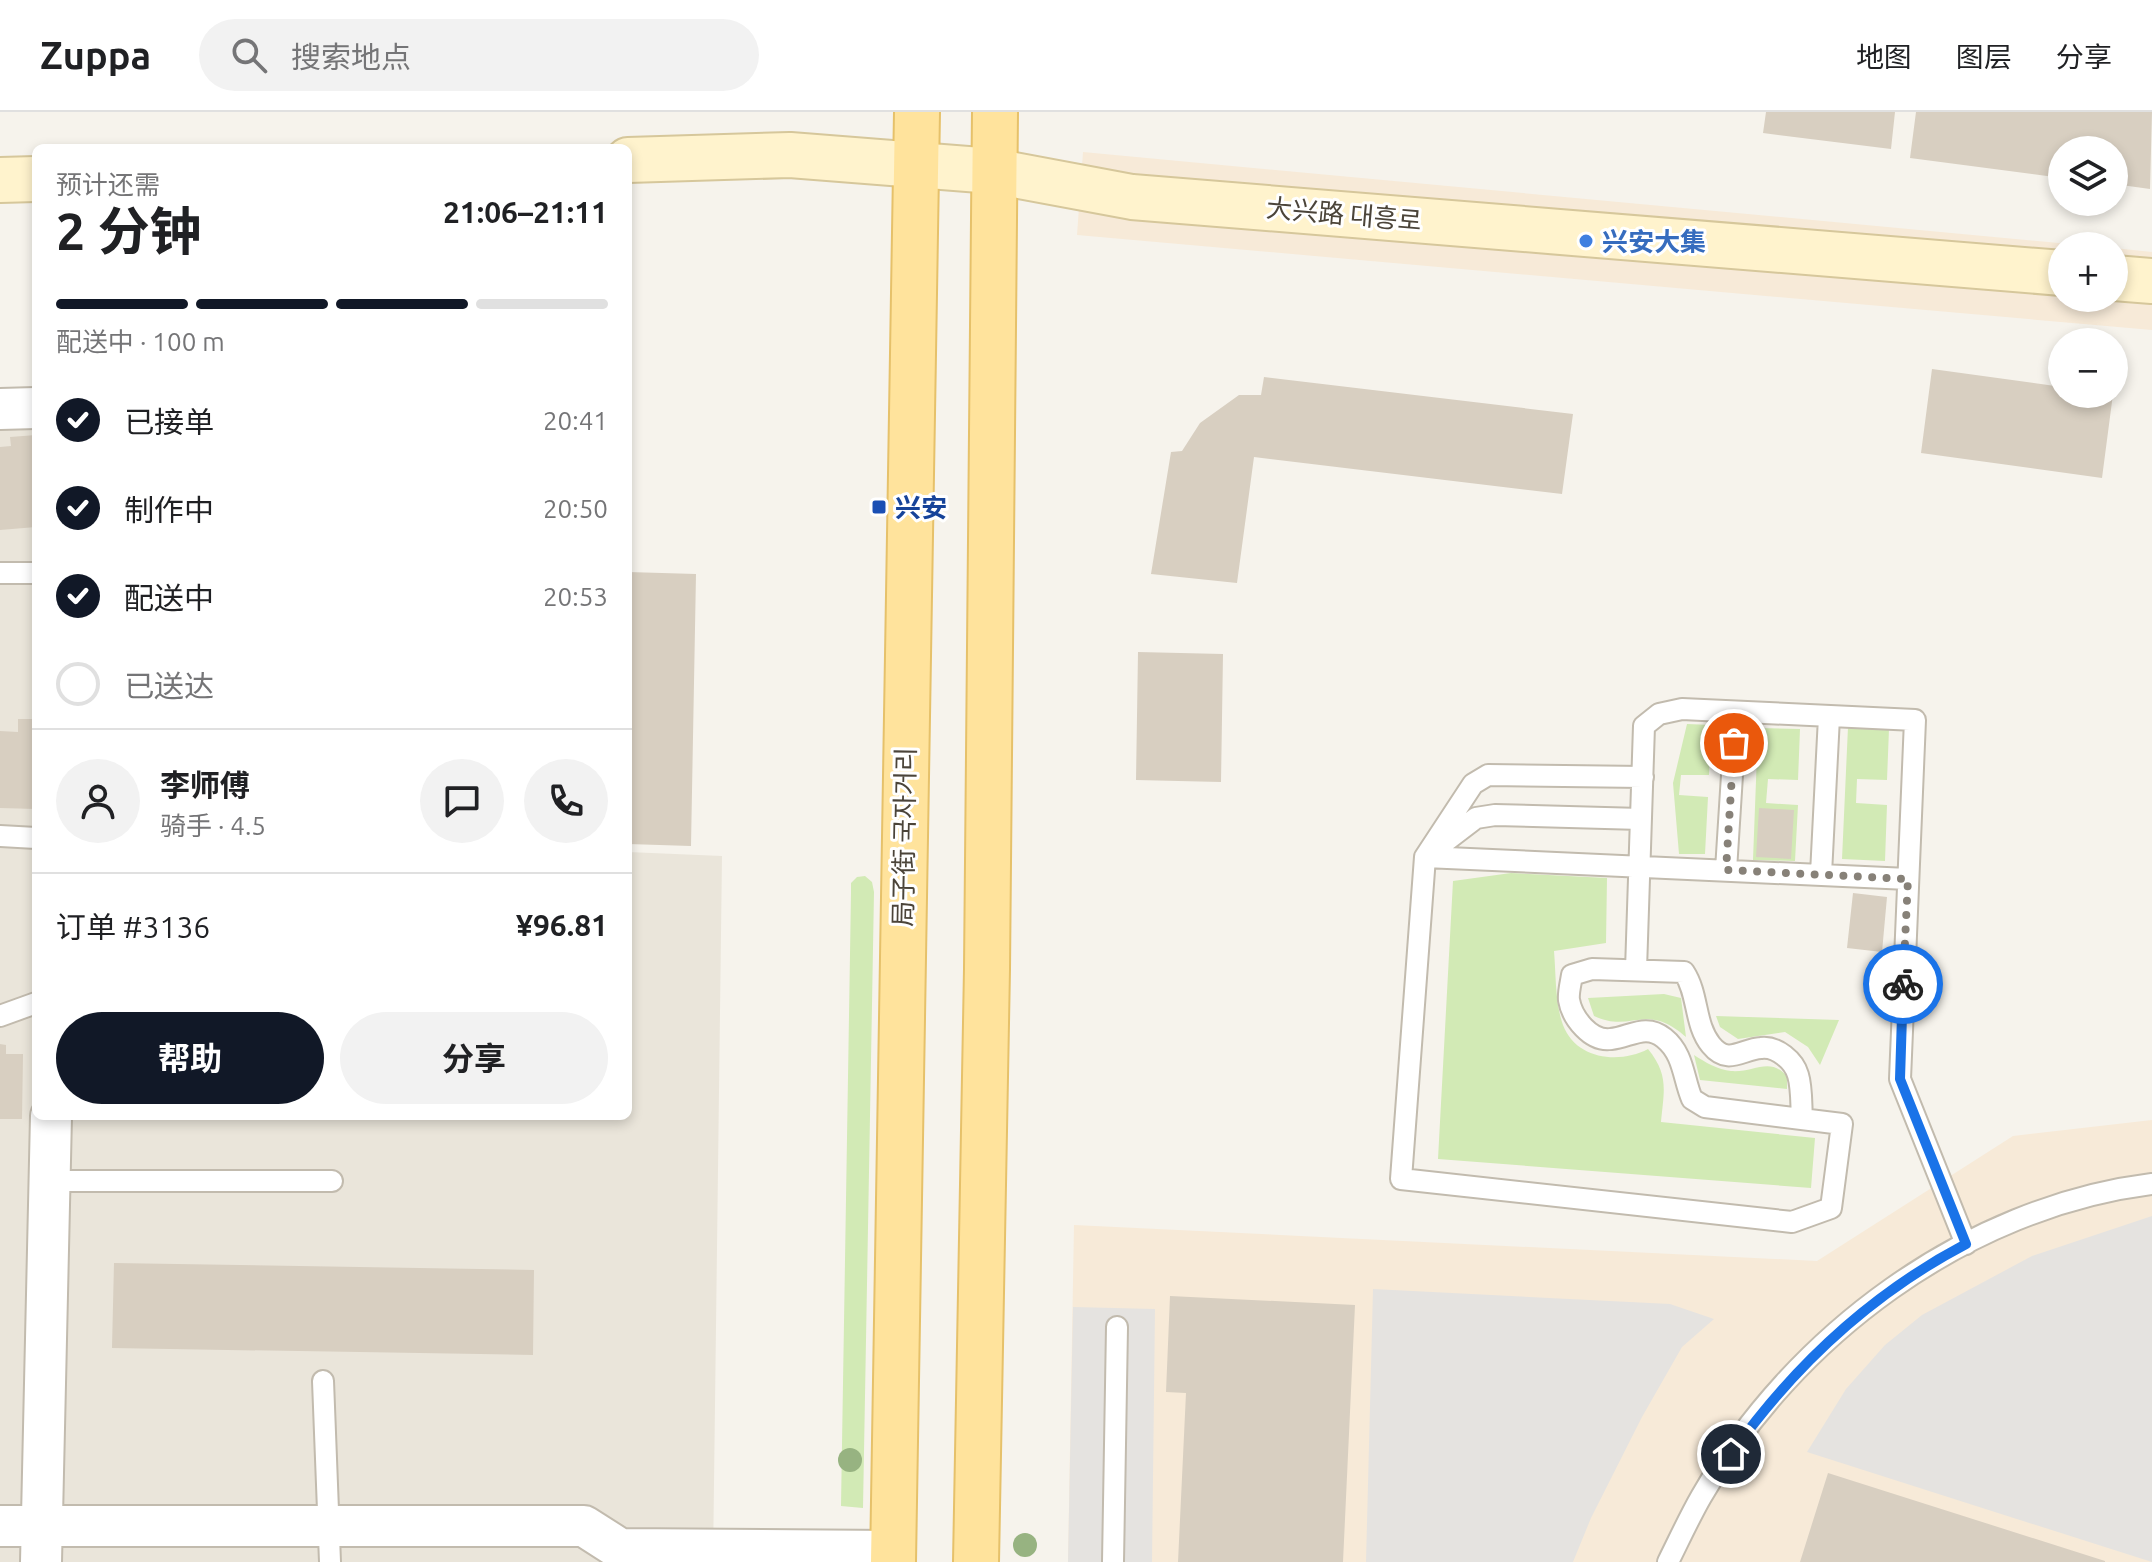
<!DOCTYPE html>
<html lang="zh">
<head>
<meta charset="utf-8">
<style>
  :root { --surface:#fff; --page:#f2f2f2; --text:#202124; --muted:#757577; --line:#e0e0e0; --accent:#111827 }
  body { margin:0; font-family:Ubuntu,"Noto Sans SC","Noto Sans KR",sans-serif; background:var(--page); color:var(--text); height:100vh; display:flex; flex-direction:column; font-size:30px; white-space:nowrap }
  * { box-sizing:border-box; margin:0 }
  p { font-size:26px; color:var(--muted) }
  .icon { flex:none; width:44px; height:44px; fill:none; stroke:currentColor; stroke-width:2; stroke-linecap:round; stroke-linejoin:round }
  .map { position:relative; flex:1; overflow:hidden }
  .sheet { position:absolute; left:32px; top:32px; width:600px; height:976px; display:flex; flex-direction:column; background:var(--surface); border-radius:12px; box-shadow:0 4px 12px #0003 }
  .sheet>* { flex:none }
  .controls { position:absolute; left:2048px; top:24px; display:grid; gap:16px }
  .controls a { display:grid; place-items:center; width:80px; height:80px; border-radius:50%; background:var(--surface); box-shadow:0 4px 12px #0003; font-size:40px }
  .pin { position:absolute; display:grid; place-items:center; width:68px; height:68px; color:#fff; margin:-34px; border:4px solid #fff; border-radius:50%; box-shadow:0 2px 8px #0007 }
  .courier { position:absolute; display:grid; place-items:center; width:80px; height:80px; margin:-40px; border:6px solid #1a73e8; border-radius:50%; background:#fff; color:#222; box-shadow:0 2px 10px #0007 }
  .summary em { font-style:normal; font-weight:700 }
  .summary div { display:flex; flex-direction:column-reverse }
  .summary { display:flex; align-items:center; justify-content:space-between; height:136px; padding:0 24px }
  h1 { font-size:52px; font-weight:700; line-height:60px }
  .bar { display:grid; grid-template-columns:repeat(4,1fr); gap:12px 8px; align-content:center; height:96px; padding:0 24px }
  .bar i { height:10px; border-radius:6px; background:var(--line) }
  .bar .active { background:var(--accent) }
  .bar p { grid-column:span 4 }
  .line { display:flex; align-items:center; gap:20px; padding:0 24px; border-top:2px solid var(--line) }
  .line div { flex:1 }
  .round { display:grid; place-items:center; flex:none; width:84px; height:84px; border-radius:42px; background:var(--page) }
  ol { padding:0 24px; list-style:none }
  li { display:flex; align-items:center; gap:24px; height:88px }
  li p { margin-inline-start:auto }
  li .icon { padding:8px; border-radius:50%; background:var(--accent); color:#fff; stroke-width:4 }
  li:last-child { color:var(--muted) }
  li i { width:44px; height:44px; border:4px solid var(--line); border-radius:50% }
  .action { display:flex; gap:16px; margin-top:auto; padding:16px 24px }
  .action a { flex:1; height:92px; border-radius:48px; background:var(--accent); color:#fff; font-size:32px; font-weight:700; line-height:92px; text-align:center }
  .action a+a { background:var(--page); color:var(--text) }
  header { display:flex; align-items:center; gap:48px; box-sizing:border-box; height:112px; padding:0 40px; background:var(--surface); border-bottom:2px solid var(--line) }
  header strong { font-size:38px }
  nav { display:flex; gap:44px; margin-inline-start:auto; font-size:28px }
  .search { width:560px; height:72px; background:var(--page); display:flex; align-items:center; gap:20px; box-sizing:border-box; padding:0 28px; border-radius:44px; color:var(--muted); font-size:30px }
  .map>svg:first-child { display:block }
  .residential { fill:#eae5da }
  .commercial { fill:#f7ead8 }
  .green { fill:#d2eab5 }
  .parking { fill:#e5e3e0 }
  .building { fill:#d8cfc1 }
  .lines { fill:none; stroke-linecap:round; stroke-linejoin:round }
  .lane-casing { stroke:#c2bbae; stroke-width:24 }
  .street-casing { stroke:#c2bbae; stroke-width:44 }
  .secondary-casing { stroke:#d6c79b; stroke-width:48 }
  .primary-casing { stroke:#e6c16a; stroke-width:48 }
  .lane { stroke:#fff; stroke-width:20 }
  .street { stroke:#fff; stroke-width:40 }
  .secondary { stroke:#fff3cd; stroke-width:44 }
  .primary { stroke:#ffe39c; stroke-width:44 }
  .tree { fill:#97b381 }
  .done { stroke:#878178; stroke-width:8; stroke-dasharray:0 14.4 }
  .route { stroke:#1a73e8; stroke-width:10 }
  .shop-dot { fill:#3f7fe0; stroke:#fff; stroke-width:3 }
  .transit-dot { fill:#1a4fb4; stroke:#fff; stroke-width:3 }
  .labels { text-anchor:middle; dominant-baseline:central; stroke-width:6; stroke-linejoin:round; paint-order:stroke }
  .street-label { font-size:26px; fill:#4b4439; stroke:#fff }
  .shop-label { font-size:26px; font-weight:bold; fill:#366cbe; stroke:#fff; text-anchor:start }
  .transit-label { font-size:26px; font-weight:bold; fill:#164399; stroke:#fff; text-anchor:start }
</style>
</head>
<body>
<header>
<strong>Zuppa</strong>
<div class="search"><svg class="icon" aria-label="search" viewBox="0 0 24 24"><circle cx="10" cy="10" r="6"/><path d="M15 15l6 6"/></svg>搜索地点</div>
<nav><a>地图</a><a>图层</a><a>分享</a></nav>
</header>
<div class="map">
<svg width="2152" height="1450" viewBox="0 0 2152 1450">
  <rect width="100%" height="100%" fill="#f6f3ec"/>
  <path class="residential" d="M36,310v694h592v-264l94,4 -9,706h-713v-1139z"/>
  <path class="commercial" d="M1083,40l1008,94h-29v52h52v-50l38,4v78l-1075,-95z
    M2152,1008v442h-1084l6,-337 743,36 196,-125z"/>
  <path class="green" d="M1687,612l24,1 -2,50h-28l-2,20 29,2 -3,57h-26l-6,-71z
    M1848,615l41,2 -2,51 -30,-1 -1,24 31,2 -2,56 -43,-2z
    M1758,616l42,1 -2,51 -30,-1 -2,24 32,2 -3,56 -42,-1z
    M1511,761l96,5 -1,65 -52,8c2,22 1,53 9,74 13,35 57,39 85,24 21,26 16,41 13,73l154,16 -4,50 -373,-29 15,-278z
    M865,764l7,6 2,10 -11,616 -22,-2 10,-613v-10l6,-6z
    M1664,882l17,4 5,39c-41,-36 -54,-3 -92,-21l-6,-18z
    M1716,904l123,4 -19,45 -12,-18 -23,-15 -47,7 -18,-12z
    M1694,943c11,7 24,15 37,16 23,2 38,-15 56,5v13l-87,-9z"/>
  <path class="parking" d="M2152,1104v346l-345,-110 39,-63 39,-44 37,-30 110,-59z
    M1373,1177l297,15 44,15 -32,28 -40,70 -51,101 -18,44h-207z
    M1073,1195l82,2 -3,253h-84z"/>
  <path class="building" d="M1766,0h129l-4,37 -128,-16z
    M1916,0h236l-2,77 -36,-5v-34h-52v28l-152,-20z
    M1932,257l130,18v7h51l-11,84 -181,-25z
    M1264,265l309,37 -11,80 -308,-37 -17,126 -86,-9 20,-122 11,-1 18,-28 39,-28h22z
    M36,323v92l-36,3v-83l11,-1 -1,-9z
    M628,460l68,2 -5,272 -63,-2z
    M1138,540l85,2 -2,128 -85,-2z
    M18,607h18v90l-36,-1v-77l18,1z
    M1759,696l35,2 -3,49 -35,-2z
    M1853,781l34,4 -5,55 -35,-4z
    M0,932l6,1v9h17l-1,65h-22z
    M114,1151l420,7 -1,85 -421,-7z
    M1170,1184l185,9 -12,257h-165l8,-169 -20,-1z
    M1828,1361l277,88v1h-305z"/>
  <g class="lines">
    <defs>
      <path id="lane" d="M0,461h36
        M0,724l36,2
        M1438,735l38,-29 19,-3 146,4
        M1425,745l48,-73 15,-9 155,2
        M1726,758l10,-158
        M1821,762l8,-157
        M1636,858l8,-244 15,-12 23,-5 233,11 -15,359 66,165
        M0,904l36,-13
        M1802,1006c-1,-13 0,-30 -4,-43 -4,-14 -21,-29 -37,-27 -19,1 -33,18 -50,-3 -17,-21 -12,-50 -27,-73l-92,-3 -20,6c-1,7 -4,18 -3,25 3,18 22,42 42,39 19,-2 35,-16 53,-1 20,16 19,40 28,61l13,8 137,17 -11,84 -39,14 -391,-43 24,-322 483,22
        M50,1069h282
        M323,1269l7,181
        M1113,1450l4,-235
        M1668,1450c11,-22 21,-44 33,-65 92,-161 265,-290 451,-313"/>
      <path id="street" d="M0,297l36,-1
        M0,1414h584l36,23 273,2
        M41,1450l10,-446"/>
      <path id="secondary" d="M628,48l162,-5 203,16 139,26 930,76
        M0,68l36,-1
        M2114,166l38,3"/>
      <path id="primary" d="M893,1450l24,-1450
        M976,1450l11,-593 8,-857"/>
    </defs>
    <use href="#lane" class="lane-casing"/>
    <use href="#street" class="street-casing"/>
    <use href="#secondary" class="secondary-casing"/>
    <use href="#primary" class="primary-casing"/>
    <use href="#lane" class="lane"/>
    <use href="#street" class="street"/>
    <use href="#secondary" class="secondary"/>
    <use href="#primary" class="primary"/>
  </g>
  <g class="tree">
    <circle cx="850" cy="1348" r="12"/>
    <circle cx="1025" cy="1433" r="12"/>
  </g>
  <g class="lines">
    <path class="done" d="M1734,631l-8,127 182,9 -5,105"/>
    <path class="route" d="M1731,1342c62,-87 140,-160 235,-210l-66,-165 3,-95"/>
  </g>
  <circle class="shop-dot" cx="1586" cy="129" r="8"/>
  <rect class="transit-dot" x="871" y="387" width="16" height="16" rx="4"/>
  <g class="labels">
    <g class="street-label">
      <text transform="translate(1344 102) rotate(5)">大兴路 대흥로</text>
      <text transform="translate(904 725) rotate(-89)">局子街 국자거리</text>
    </g>
    <g class="shop-label">
      <text x="1602" y="129">兴安大集</text>
    </g>
    <g class="transit-label">
      <text x="895" y="395">兴安</text>
    </g>
  </g>
</svg>
<div class="controls">
<a><svg class="icon" aria-label="layers" viewBox="0 0 24 24"><path d="M12 4l9 5-9 5-9-5zM3 14l9 5 9-5"/></svg></a>
<a>+</a>
<a>−</a>
</div>
<div class="pin" style="left:1734px;top:631px;background:#ea580c"><svg class="icon" aria-label="bag" viewBox="0 0 24 24"><path d="M5 8h14l-1 12H6zM9 8a3 3 0 0 1 6 0"/></svg></div>
<div class="pin" style="left:1731px;top:1342px;background:#1f2937"><svg class="icon" aria-label="home" viewBox="0 0 24 24"><path d="M3 11l9-7 9 7M6 9v11h12V9"/></svg></div>
<div class="courier" style="left:1903px;top:872px"><svg class="icon" aria-label="bike" viewBox="0 0 24 24"><circle cx="6" cy="16" r="4"/><circle cx="18" cy="16" r="4"/><path d="M6 16l4-8h5l3 8M10 8l3 8H6M13 5h3"/></svg></div>
<section class="sheet">
<div class="summary"><div><h1>2 分钟</h1><p>预计还需</p></div><em>21:06–21:11</em></div>
<div class="bar"><i class="active"></i><i class="active"></i><i class="active"></i><i></i><p>配送中 · 100 m</p></div>
<ol>
<li><svg class="icon" aria-label="check" viewBox="0 0 24 24"><path d="M5 12l5 5 9-10"/></svg>已接单<p>20:41</p></li>
<li><svg class="icon" aria-label="check" viewBox="0 0 24 24"><path d="M5 12l5 5 9-10"/></svg>制作中<p>20:50</p></li>
<li><svg class="icon" aria-label="check" viewBox="0 0 24 24"><path d="M5 12l5 5 9-10"/></svg>配送中<p>20:53</p></li>
<li><i></i>已送达</li>
</ol>
<div class="line" style="height:144px"><a class="round"><svg class="icon" aria-label="person" viewBox="0 0 24 24"><circle cx="12" cy="8" r="4"/><path d="M4 21q1-7 8-7t8 7"/></svg></a><div><b>李师傅</b><p>骑手 · 4.5</p></div><a class="round"><svg class="icon" aria-label="chat" viewBox="0 0 24 24"><path d="M4 5h16v11H9l-5 4z"/></svg></a><a class="round"><svg class="icon" aria-label="phone" viewBox="0 0 24 24"><path d="M5 4h4l2 5-3 2q2 4 5 5l2-3 5 2v4C11 20 4 13 5 4z"/></svg></a></div>
<div class="line" style="height:104px"><div>订单 #3136</div><b>¥96.81</b></div>
<div class="action"><a>帮助</a><a>分享</a></div>
</section>
</div>
</body>
</html>
